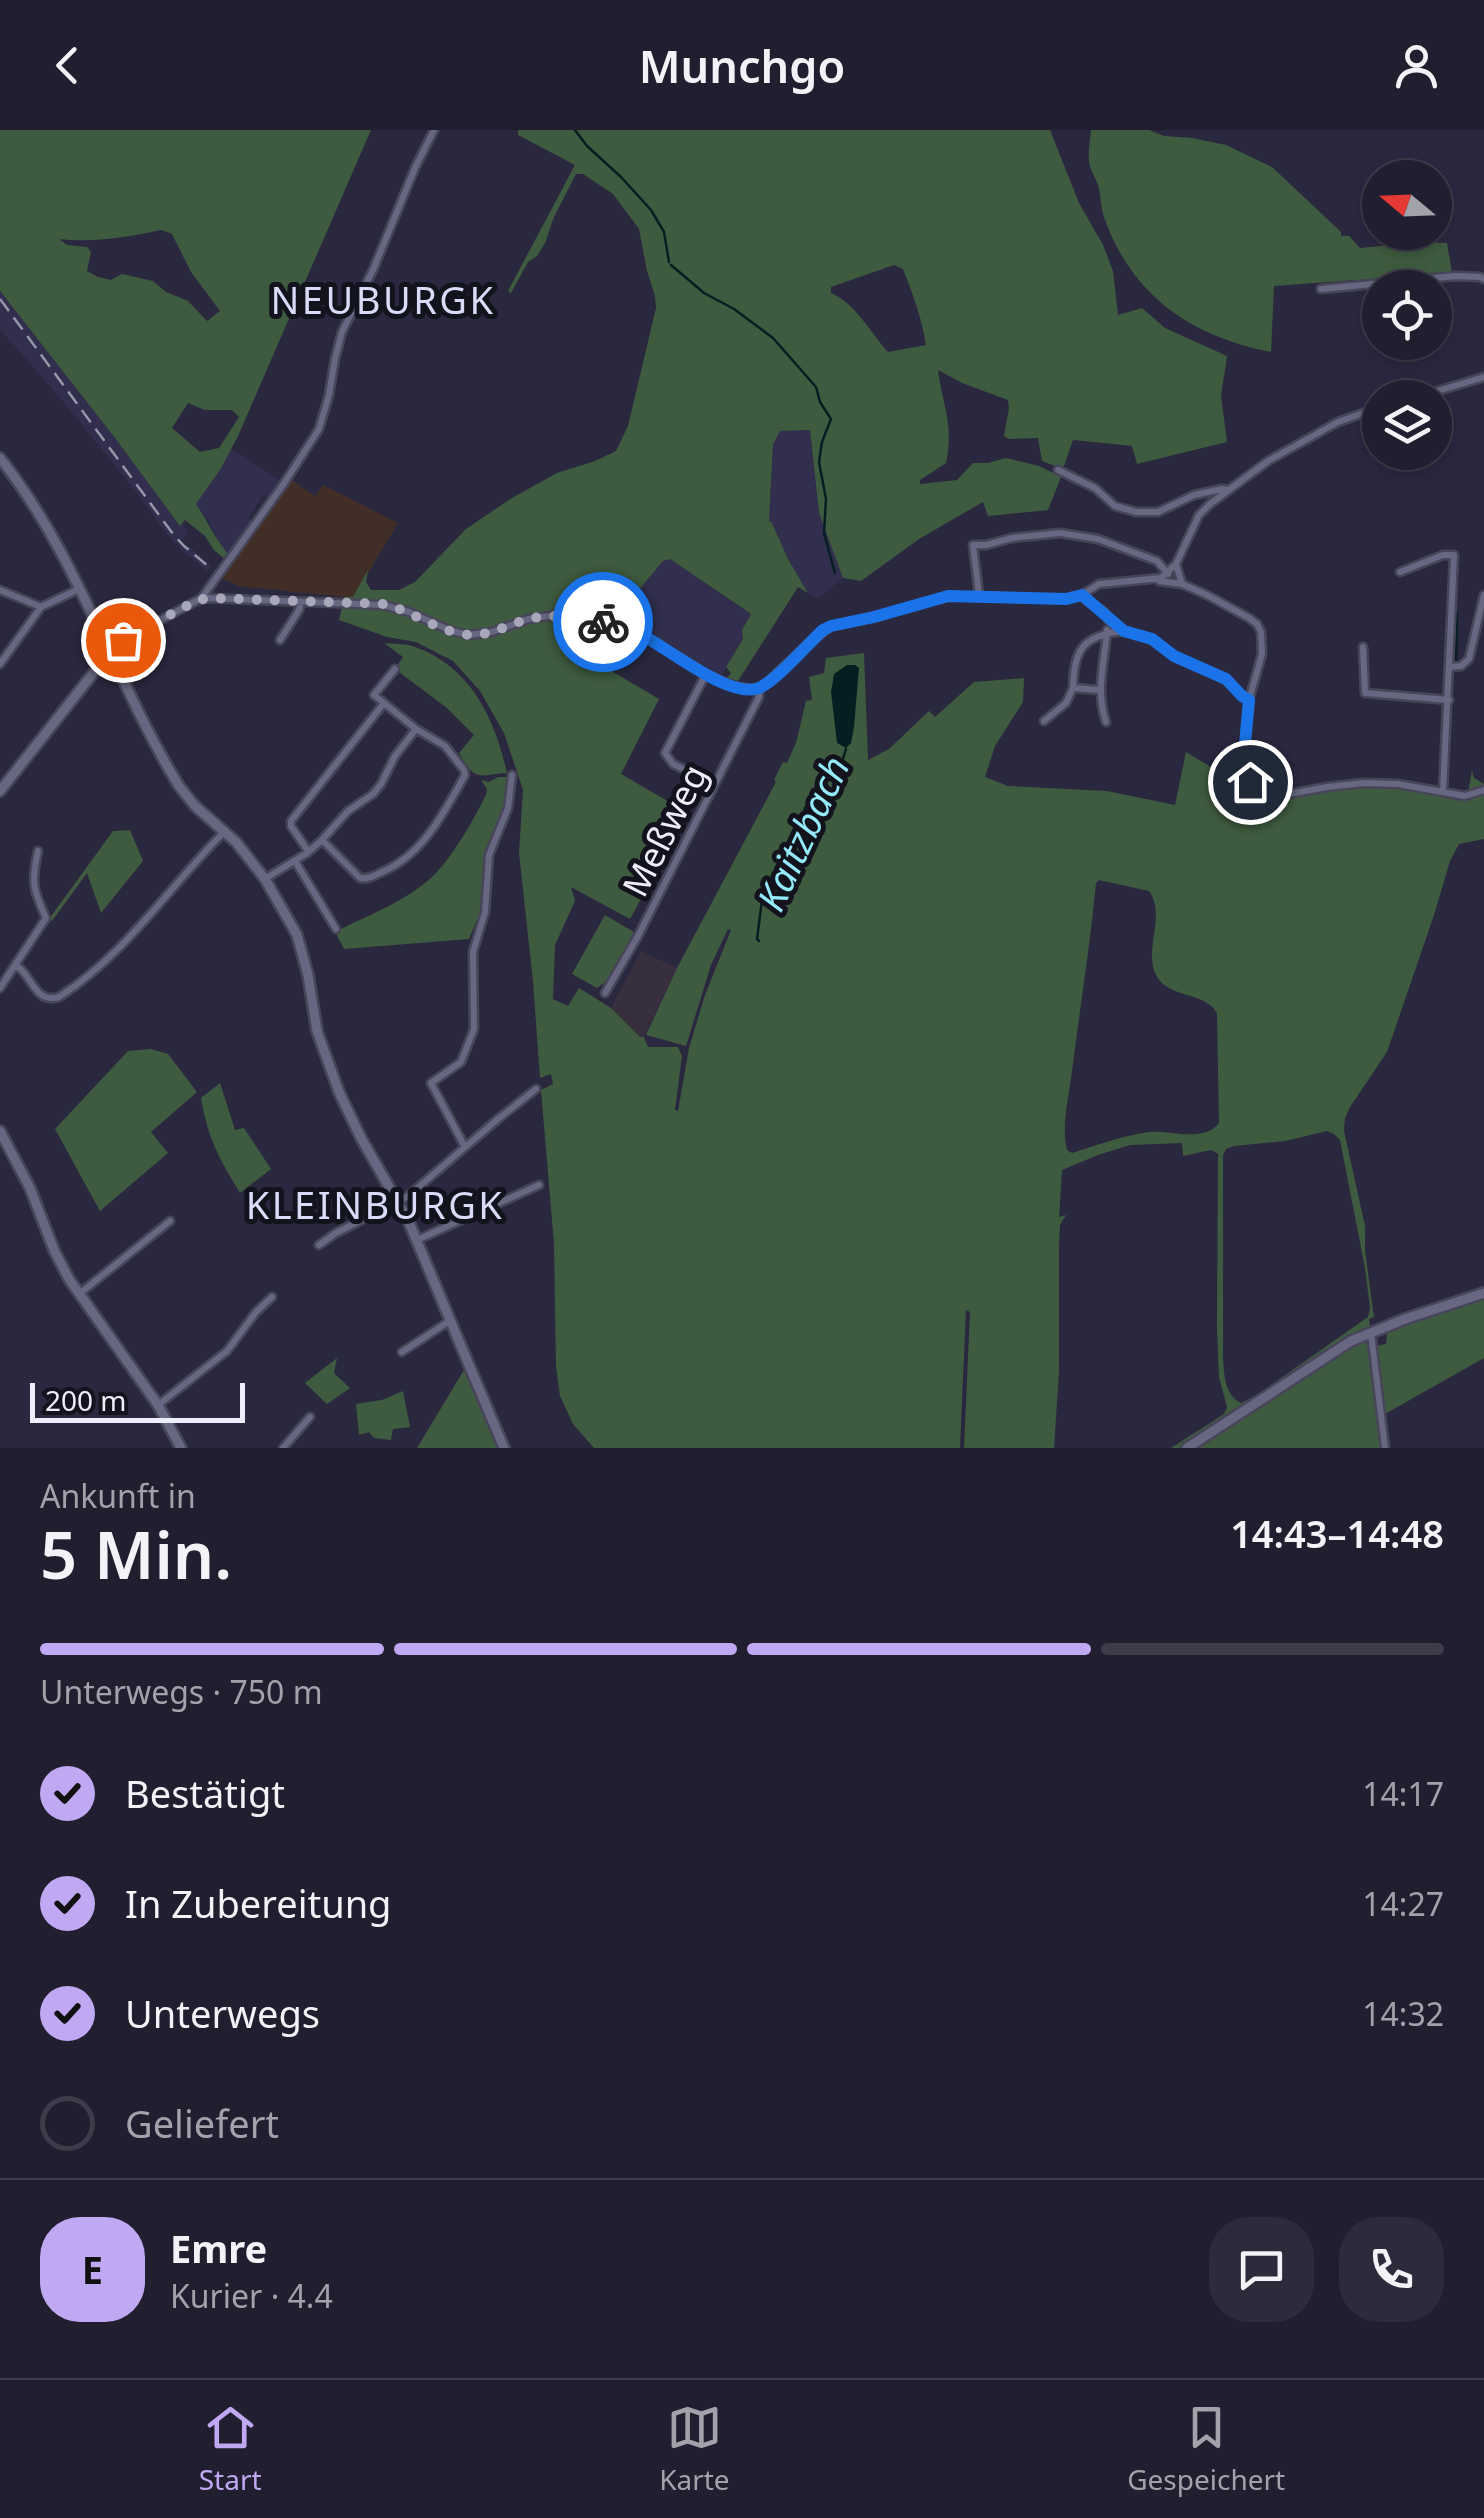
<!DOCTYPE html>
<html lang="de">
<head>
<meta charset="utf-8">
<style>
  :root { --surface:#201e2f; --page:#2d2b3b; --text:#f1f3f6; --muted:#a2a2aa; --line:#3d3c4b; --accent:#c1a8f3 }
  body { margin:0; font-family:"Noto Sans",sans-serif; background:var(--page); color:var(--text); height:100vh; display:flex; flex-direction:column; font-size:38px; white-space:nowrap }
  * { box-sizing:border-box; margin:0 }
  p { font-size:32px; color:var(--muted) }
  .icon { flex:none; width:55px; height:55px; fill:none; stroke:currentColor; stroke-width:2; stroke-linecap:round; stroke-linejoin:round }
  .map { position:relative; height:1318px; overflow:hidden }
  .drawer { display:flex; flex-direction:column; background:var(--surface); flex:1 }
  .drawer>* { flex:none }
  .needle { width:65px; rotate:289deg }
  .buttons { position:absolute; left:1362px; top:30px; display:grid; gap:20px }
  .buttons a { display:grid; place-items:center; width:90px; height:90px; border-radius:50%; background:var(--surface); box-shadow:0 5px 15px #0003,0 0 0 2px var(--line); font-size:50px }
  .scale { position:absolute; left:30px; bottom:25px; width:215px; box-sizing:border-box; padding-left:10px; border:5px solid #ededfc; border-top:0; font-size:28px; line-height:35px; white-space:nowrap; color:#ededfc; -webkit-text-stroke:8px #13131d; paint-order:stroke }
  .pin { position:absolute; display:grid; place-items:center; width:85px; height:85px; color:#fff; margin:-42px; border:5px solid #fff; border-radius:50%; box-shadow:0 2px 10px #0007 }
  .courier { position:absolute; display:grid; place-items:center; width:100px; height:100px; margin:-50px; border:8px solid #1a73e8; border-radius:50%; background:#fff; color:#222; box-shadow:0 2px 12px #0007 }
  .summary em { font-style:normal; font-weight:600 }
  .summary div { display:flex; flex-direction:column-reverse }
  .summary { display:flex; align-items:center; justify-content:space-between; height:170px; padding:0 40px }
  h1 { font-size:65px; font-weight:600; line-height:75px }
  .bar { display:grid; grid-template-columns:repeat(4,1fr); gap:15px 10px; align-content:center; height:120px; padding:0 40px }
  .bar i { height:12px; border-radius:8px; background:var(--line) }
  .bar .active { background:var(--accent) }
  .bar p { grid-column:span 4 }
  .line { display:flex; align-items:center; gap:25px; padding:0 40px; border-top:2px solid var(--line) }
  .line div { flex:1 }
  .round { display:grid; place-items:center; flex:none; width:105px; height:105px; border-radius:40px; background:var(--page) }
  ol { padding:0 40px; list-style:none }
  li { display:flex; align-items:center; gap:30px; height:110px }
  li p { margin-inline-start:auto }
  li .icon { padding:10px; border-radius:50%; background:var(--accent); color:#111; stroke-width:4 }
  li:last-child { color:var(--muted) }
  li i { width:55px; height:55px; border:5px solid var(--line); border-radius:50% }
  header { display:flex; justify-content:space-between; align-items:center; height:130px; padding:0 40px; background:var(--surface); font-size:45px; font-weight:600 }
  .tabs { display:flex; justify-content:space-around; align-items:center; height:140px; border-top:2px solid var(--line); background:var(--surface); font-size:28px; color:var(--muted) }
  .tabs a { display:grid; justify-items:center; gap:5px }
  .tabs .active { color:var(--accent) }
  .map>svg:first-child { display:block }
  .built { fill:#312f4d }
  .industrial { fill:#412e27 }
  .education { fill:#382f3e }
  .green { fill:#3f5b3f; fill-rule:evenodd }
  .water { fill:#051e22 }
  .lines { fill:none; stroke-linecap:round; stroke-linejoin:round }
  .stream { stroke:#051e22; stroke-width:2.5 }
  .street-casing { stroke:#474659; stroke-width:11 }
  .secondary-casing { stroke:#474659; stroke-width:14 }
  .street { stroke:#676781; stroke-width:6 }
  .secondary { stroke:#676781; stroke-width:9 }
  .rail { stroke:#9796a9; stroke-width:2.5; stroke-dasharray:15 8; stroke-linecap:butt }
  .done { stroke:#a9a8ba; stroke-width:10; stroke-dasharray:0 18 }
  .route { stroke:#1a73e8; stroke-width:12 }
  .labels { text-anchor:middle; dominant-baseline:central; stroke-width:10; stroke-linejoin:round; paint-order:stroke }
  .street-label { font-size:35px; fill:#ededfc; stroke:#13131d }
  .neighbourhood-label { font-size:38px; letter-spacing:2.5px; fill:#dbdbf9; stroke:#13131d }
  .water-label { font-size:38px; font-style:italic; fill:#93eafb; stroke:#13131d }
</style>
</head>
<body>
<header><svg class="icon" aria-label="back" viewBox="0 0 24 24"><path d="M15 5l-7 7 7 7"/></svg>Munchgo<svg class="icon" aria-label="person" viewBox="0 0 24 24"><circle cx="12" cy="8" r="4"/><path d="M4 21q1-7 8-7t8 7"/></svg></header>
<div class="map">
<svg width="1484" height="1318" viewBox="0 0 1484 1318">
  <rect width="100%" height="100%" fill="#2a283f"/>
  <path class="built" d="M0,161l115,147 64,87 3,-1 7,9 -7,8 29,24 -4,6 -25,-21 -16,-17 -28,-39 -73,-90 -65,-75z
    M810,300l9,83 24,65 -26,21 -9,-6 -22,-37 -15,-34 -2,1 4,-79 6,-13z
    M230,319l51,32 -11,17 -7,-3 -15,23 6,4 -24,34 -11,-12 -11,-24 -12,-16 24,-34z
    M670,429l81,56 -9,15 1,9 -22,37 -18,-8 -69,-42 -5,-24 34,-42z"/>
  <path class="industrial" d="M285,345l30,21 8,-11 75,38 -45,75 -115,-12 -23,-11z"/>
  <path class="education" d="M641,821l36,17 -33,69h-4l-29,-29z"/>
  <path class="green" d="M0,0h371l-133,306 -18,34 -24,34c12,17 19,36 34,52l-4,4 -12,-10 -9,-14 -20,-16 -5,6 -65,-88 -115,-147zM161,100l11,4 19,38 29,39 -13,10 -19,-20 -22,-9 -13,-11 -31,-7 -11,6 -13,-3 -11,-6 4,-19 -4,-5 -20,-2 -8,-6c34,4 68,-2 102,-9zM188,273l17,7h27l7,7 -20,31 -19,4 -28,-24z
    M518,0h532l29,73 24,42 10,26 5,44 24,-7 23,20 62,28 -6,40 6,46 -90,22 -5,-18 -59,-6 -10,29 -21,-8 -4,-23 -29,1 -5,-3 5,-28 -1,-8 -46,-17 -24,-13c5,38 16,53 8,93l-26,17v4l37,-4 16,-17h15l18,-5 33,8 22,11 -13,33 -60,6 -5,-14 -64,37 -58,42 -18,-3 -24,-65 -9,-83 -30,1 -7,13 -4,78 2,-1 17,38 20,34 -10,-6 -60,94 -11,-3 4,-5 -5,-6 17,-28 -1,-9 9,-16 -81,-55 -7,2 -34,41 5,24 -2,11 -19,35 46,27 -38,75 67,39 -58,106 -59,-32 4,14 -20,44 -2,54 15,7 11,-18 32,20 29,29h4l4,10h30l4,9 -7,54 3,1 11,-63 16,-53 26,-65 -3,-1 -17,36 -25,81 -40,-11 31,-67 99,-186 -2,-2 9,-18 4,1 9,-20 10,-42 6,-1 -3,-23 15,-4 2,-15 38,-5 4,107 21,-11 40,-38 6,6 39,-35 50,-4 -1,24 -28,44 -10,31 23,9 99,5 68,14 11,-53 84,51c39,-10 78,-20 119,-17 26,2 52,10 78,13l5,-29 2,8 10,6v55l-25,5 -9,17 -16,54 -47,137 -37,55 -5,11 -1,13 21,95v25l9,66 -5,2 2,14 -6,8 4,6 14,101h-212l53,-34 3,-7 -8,-30 -2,-48 1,-175 -7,-4 -28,6 -1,-13 -52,2 -32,10 -36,15 -3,47 7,-2 -6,10 -1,21v125l-5,77h-90l6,-136 -4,-2 -6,138h-366l-21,-24 -13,-28 -4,-30 -2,-122 -13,-154 12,-6 -2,-10 -11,4 -7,-97 -14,-128 4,-63 -19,-57 -24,-42 -27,-30 -37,-19 -29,-5 -48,-17 5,-23h9l15,-27 -2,12 5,8h28l16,-8 51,-53 46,-31 45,-25 38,-12 21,-10 12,-25 28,-118 -1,-12 -8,-25 -8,-42 -26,-35 -30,-20h-7l-22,43 -9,26 -8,13 -9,6 -17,31 -3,-2 67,-126 -57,-30zM894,135l9,4c10,25 19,50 23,76l-38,7c-17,-19 -33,-49 -57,-59v-6zM1099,750l50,11c18,25 -7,60 8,86 14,22 47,14 60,36l2,110c-15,20 -48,7 -69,9 -26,3 -53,13 -78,21l-5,-3c-6,-24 2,-54 5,-79 8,-63 18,-125 24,-188zM1327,1001l7,3 6,6 25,128 5,40 -2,9 -111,78 -16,8c-17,-8 -17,-30 -18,-46v-202l3,-6 8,-3 51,-5z
    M1091,0h58l15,6 28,2 34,7 46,22 69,65v4h8l11,12 62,-6 25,1 5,30 -178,13 -3,66c-78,-15 -138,-55 -166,-132 -4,-10 -4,-21 -6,-31 -2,-10 -9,-18 -10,-28 -1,-10 1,-21 2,-31z
    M384,513c10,1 21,0 31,4 56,20 80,72 92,126 -29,2 -31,10 -48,-20l15,-18 -27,-27 -52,-39 8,-12z
    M498,647h11l-2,27 -23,49 3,2 -6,55 -12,29 -125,10 -9,-17c33,-17 75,-32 101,-59 21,-23 36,-51 50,-78l1,-6 -6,-9 8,2z
    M130,700l13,31 -42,52 -14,-40 -35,48 -3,-2 64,-88z
    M605,785l29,17 -23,43 2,2 -16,11 -25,-14z
    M151,919l17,5 29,38 -46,40 17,21 -68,58 -45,-82 73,-78z
    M220,953l15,47 9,-2 27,41 -31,24c-21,-35 -32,-54 -39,-95z
    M1484,1167v61l-99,56 -8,-68 9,-2 1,-12 5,-4z
    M337,1228l-3,15 16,15 -23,16 -22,-21z
    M464,1240l33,78h-80z
    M403,1261l7,36 -17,2 -2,11 -17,-2 -5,-6 -10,3 -3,-31 26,-4z"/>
  <path class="water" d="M847,535h8l4,3 -5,59 -3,16 -5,5 -9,-5 -6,-51 3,-18z"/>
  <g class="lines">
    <path class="stream" d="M575,0l12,16 34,31 30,33 13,22 5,30
      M671,135l33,28 30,16 39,29 43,49 4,15 11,17 -9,23 -3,20 7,37 -2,34 11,40
      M1456,531l1,-48
      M759,811l-2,-2 5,-39 11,-21 26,-37 6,-34 37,-46 4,-13"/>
    <defs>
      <path id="street" d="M1321,159l135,-13 24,1 4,2
        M1414,268l70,-21
        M1058,340l37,18 20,18 21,6h22l36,-17 28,-6 5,1
        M1176,434l6,20
        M1400,442l43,-17h11l-11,237
        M1159,451l23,3 25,11 42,23 8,6 4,8 1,22 -13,46 -6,65 7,18 14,11 9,3 54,-10 36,-4 35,1 67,12 19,-6
        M0,460l41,17 38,-18
        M979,465l-6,-50h13l26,-7 48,-5 38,6 16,6 43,16 11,13
        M1082,465l4,5 18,12 4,7 16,12 27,8 23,17 53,24 15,16 7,4
        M201,469l82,-114 36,-56 10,-34 6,-36 7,-27 31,-62 42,-102 19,-38
        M280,510l19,-30 2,-8
        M1363,517l2,46 84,7
        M110,522l6,-8 82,-44 11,-2 174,7 26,7 40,18 19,5 24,-3 36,-13 28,-4 34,4 44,11 72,44 26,12 19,3 8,-1 10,-7 42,-40 20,-15 43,-9 75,-21 117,3 16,-4 17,-11 62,-6 15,-14 23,-49 11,-11 58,-43 70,-39 42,-15
        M0,534l41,-57
        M1450,537l11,-1 8,-7 15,-64
        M706,544l-41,79 8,11 42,20
        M1099,560l-26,-2c1,-38 9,-52 49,-57
        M1044,591l22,-18 7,-15
        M1106,592c-11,-32 -1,-60 1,-92
        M322,710l38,38c9,1 14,-2 22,-6 42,-18 62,-60 83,-97l-1,-5 -19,-24 -29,-17 -32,-26
        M308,721l-17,-25v-5l93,-118 -10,-8 21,-26
        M295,731l41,68
        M265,749l42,-26 15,-13 26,-29 25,-17 8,-10 14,-28 21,-27
        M17,836c16,11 18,38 42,31 67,-43 110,-110 165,-165
        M0,858l46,-70c-13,-28 -15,-36 -8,-67
        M605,863l33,-57 121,-239v-9
        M465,1017l-34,-64 30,-21 13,-33 -1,-77 12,-40 4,-57 19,-47 4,-33
        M417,1110l122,-55
        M319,1115l17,-12 72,-37 90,-77 38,-30
        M79,1164l91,-73
        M1371,1203l14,115
        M402,1222l49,-32
        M158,1275l69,-54 29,-39 16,-15
        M283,1318l27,-31"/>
      <path id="secondary" d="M0,328c78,98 114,222 179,328l16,20 41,36 29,37 32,56 11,40 9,56 22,61 22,46 47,82 96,228
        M0,661l110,-139
        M0,1001l30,57 24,62 15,29 89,126 23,43
        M1187,1318l164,-107 54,-22 79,-26"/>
    </defs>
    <use href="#street" class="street-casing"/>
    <use href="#secondary" class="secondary-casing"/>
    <use href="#street" class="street"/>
    <use href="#secondary" class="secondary"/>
    <path class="rail" d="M0,169l173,235 11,12 24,20"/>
  </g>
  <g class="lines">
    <path class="done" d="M123,510l75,-40 11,-2 175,6c28,7 60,31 88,31 19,0 36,-10 53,-15 26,-7 52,-3 78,2"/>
    <path class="route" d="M603,492c10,3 21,4 30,8 29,13 95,70 126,58 16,-6 49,-44 64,-58l8,-4 43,-9 74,-21 118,3 16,-4 42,36 28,8 22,17 52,23 16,17 7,4 -6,66 7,16"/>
  </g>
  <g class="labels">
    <g class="street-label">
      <text transform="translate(664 700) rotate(-63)">Meßweg</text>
    </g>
    <g class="neighbourhood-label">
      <text x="383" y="169">NEUBURGK</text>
      <text x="375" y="1074">KLEINBURGK</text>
    </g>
    <g class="water-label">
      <text transform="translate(802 703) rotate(-65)">Kaitzbach</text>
    </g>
  </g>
</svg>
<div class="buttons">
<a><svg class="needle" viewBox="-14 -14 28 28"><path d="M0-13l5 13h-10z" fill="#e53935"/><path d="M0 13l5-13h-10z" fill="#a2a2aa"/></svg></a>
<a><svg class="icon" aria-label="locate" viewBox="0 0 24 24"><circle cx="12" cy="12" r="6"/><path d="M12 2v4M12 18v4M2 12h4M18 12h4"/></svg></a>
<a><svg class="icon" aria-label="layers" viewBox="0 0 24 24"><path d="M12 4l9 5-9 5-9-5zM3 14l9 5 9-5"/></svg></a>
</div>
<div class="scale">200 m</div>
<div class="pin" style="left:123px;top:510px;background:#ea580c"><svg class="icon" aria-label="bag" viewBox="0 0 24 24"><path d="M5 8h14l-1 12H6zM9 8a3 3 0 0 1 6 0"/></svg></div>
<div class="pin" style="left:1250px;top:652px;background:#1f2937"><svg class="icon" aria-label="home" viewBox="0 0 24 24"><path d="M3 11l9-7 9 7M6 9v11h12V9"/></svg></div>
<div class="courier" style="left:603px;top:492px"><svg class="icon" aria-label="bike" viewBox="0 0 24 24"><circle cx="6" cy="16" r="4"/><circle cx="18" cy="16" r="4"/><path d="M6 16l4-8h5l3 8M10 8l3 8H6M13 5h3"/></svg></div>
</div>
<section class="drawer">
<div class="summary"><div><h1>5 Min.</h1><p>Ankunft in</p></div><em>14:43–14:48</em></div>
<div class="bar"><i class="active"></i><i class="active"></i><i class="active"></i><i></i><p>Unterwegs · 750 m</p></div>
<ol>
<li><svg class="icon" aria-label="check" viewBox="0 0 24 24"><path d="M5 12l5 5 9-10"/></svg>Bestätigt<p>14:17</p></li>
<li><svg class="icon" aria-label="check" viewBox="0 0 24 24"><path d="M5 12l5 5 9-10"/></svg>In Zubereitung<p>14:27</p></li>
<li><svg class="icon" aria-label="check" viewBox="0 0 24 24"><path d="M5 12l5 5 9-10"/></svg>Unterwegs<p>14:32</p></li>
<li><i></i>Geliefert</li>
</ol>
<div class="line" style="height:180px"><b class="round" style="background:var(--accent);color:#111">E</b><div><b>Emre</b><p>Kurier · 4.4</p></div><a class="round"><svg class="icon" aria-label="chat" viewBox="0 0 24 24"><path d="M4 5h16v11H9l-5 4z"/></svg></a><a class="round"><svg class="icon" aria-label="phone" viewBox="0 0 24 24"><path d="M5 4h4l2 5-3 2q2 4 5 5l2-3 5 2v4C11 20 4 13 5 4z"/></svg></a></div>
</section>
<nav class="tabs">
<a class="active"><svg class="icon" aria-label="home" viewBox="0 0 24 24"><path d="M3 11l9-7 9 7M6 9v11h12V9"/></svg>Start</a>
<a><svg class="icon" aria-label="map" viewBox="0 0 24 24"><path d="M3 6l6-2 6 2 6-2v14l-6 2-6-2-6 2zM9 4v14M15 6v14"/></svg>Karte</a>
<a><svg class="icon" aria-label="saved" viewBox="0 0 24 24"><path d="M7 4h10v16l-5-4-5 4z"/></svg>Gespeichert</a>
</nav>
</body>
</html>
